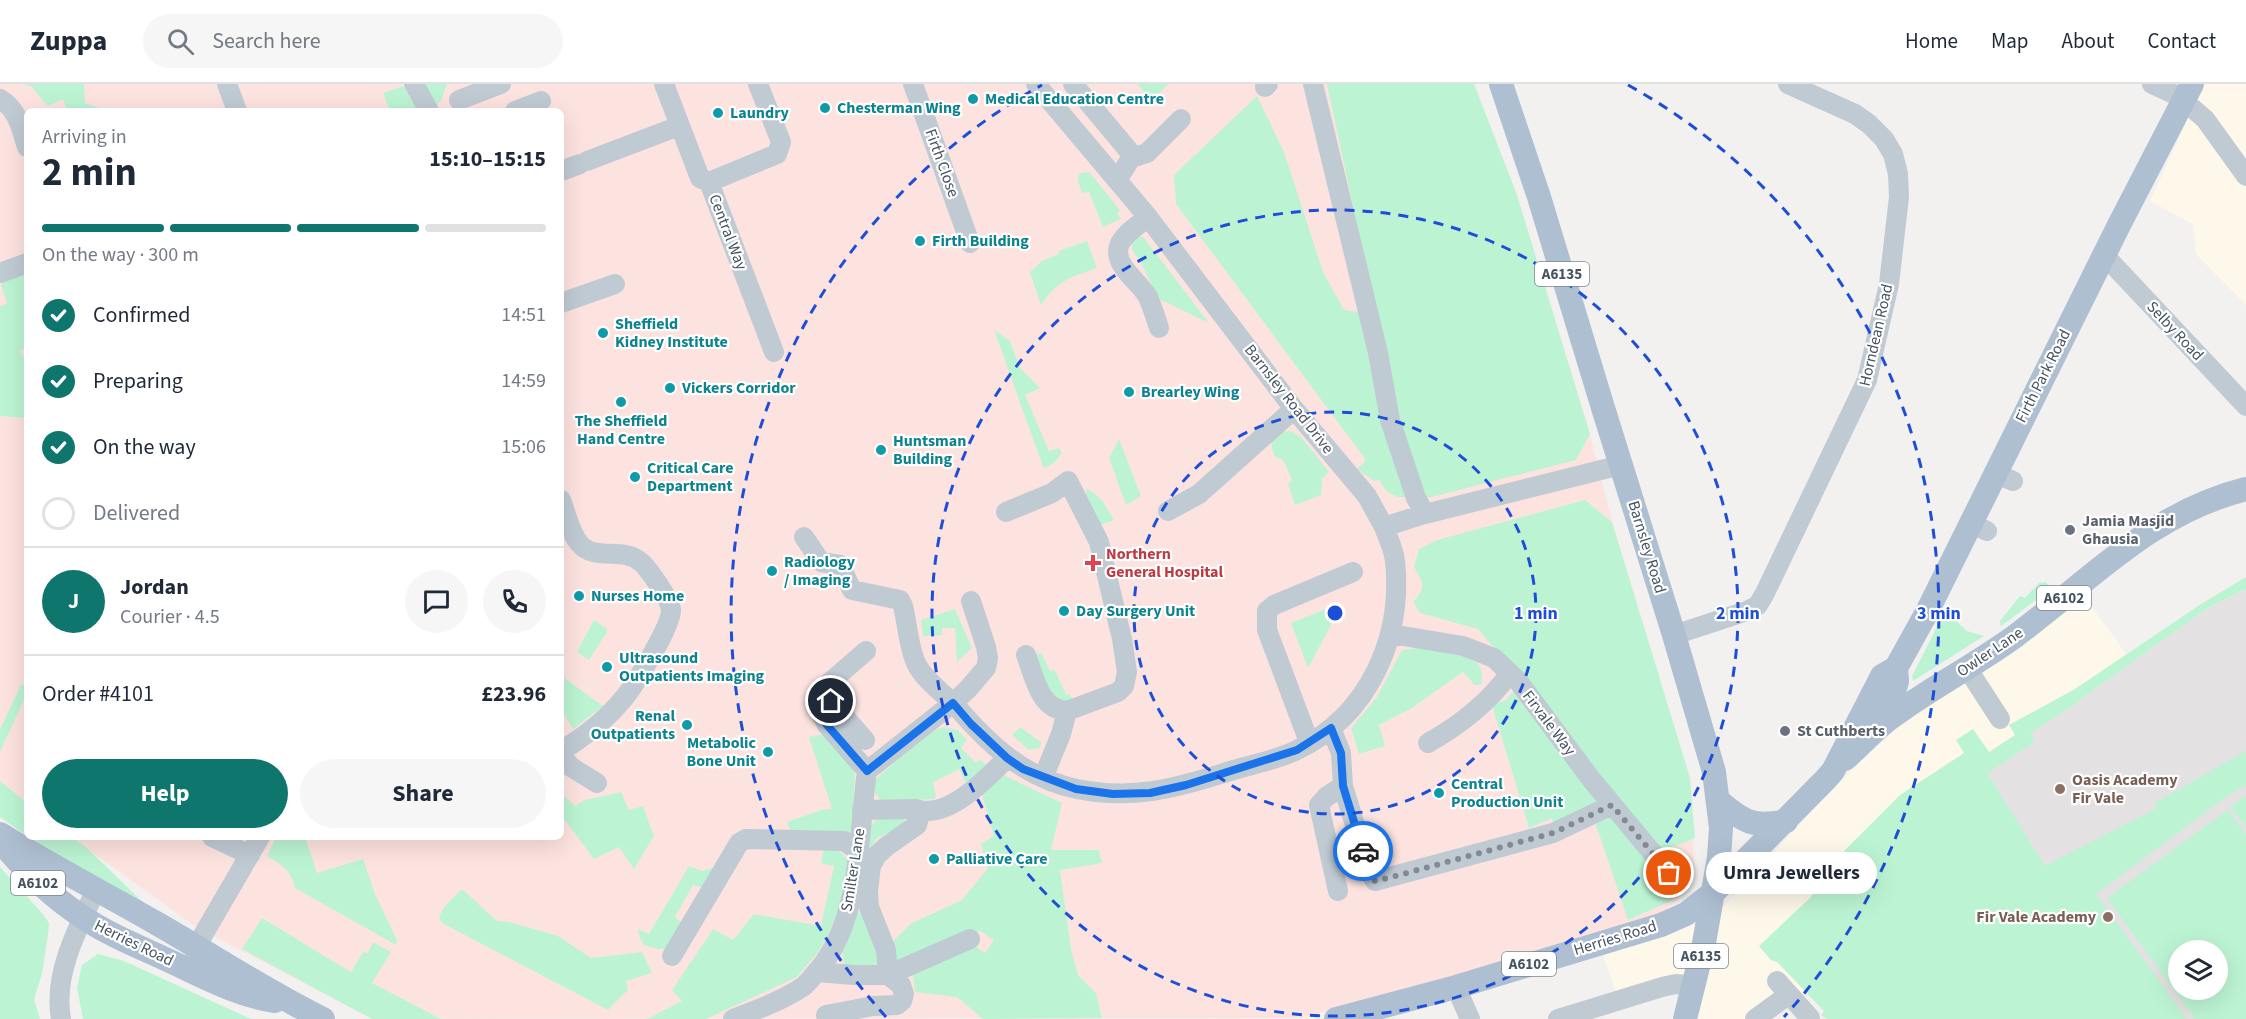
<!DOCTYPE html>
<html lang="en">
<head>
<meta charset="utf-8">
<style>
  :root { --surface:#fff; --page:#f6f6f7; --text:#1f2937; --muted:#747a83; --line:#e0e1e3; --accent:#0f766e }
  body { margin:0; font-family:"Source Sans 3",sans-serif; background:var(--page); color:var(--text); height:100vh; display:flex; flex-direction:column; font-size:22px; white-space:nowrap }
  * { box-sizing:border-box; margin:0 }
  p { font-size:20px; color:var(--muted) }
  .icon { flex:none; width:33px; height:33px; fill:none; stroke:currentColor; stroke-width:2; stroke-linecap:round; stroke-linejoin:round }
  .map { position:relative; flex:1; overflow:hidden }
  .drawer { position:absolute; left:24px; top:24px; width:540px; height:732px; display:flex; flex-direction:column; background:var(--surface); border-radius:9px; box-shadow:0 6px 24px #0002 }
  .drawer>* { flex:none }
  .fabs { position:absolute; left:2168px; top:856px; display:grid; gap:12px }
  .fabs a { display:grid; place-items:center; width:60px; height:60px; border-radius:50%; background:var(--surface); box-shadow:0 6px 24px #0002; font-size:30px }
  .pin { position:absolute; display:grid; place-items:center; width:51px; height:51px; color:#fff; margin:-26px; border:3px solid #fff; border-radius:50%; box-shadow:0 2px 6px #0007 }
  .courier { position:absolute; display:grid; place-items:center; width:60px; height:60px; margin:-30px; border:4px solid #1a73e8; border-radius:50%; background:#fff; color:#222; box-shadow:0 2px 8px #0007 }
  .bubble { position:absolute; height:42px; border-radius:21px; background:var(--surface); box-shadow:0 6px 24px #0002; font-size:20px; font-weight:700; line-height:42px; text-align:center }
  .headline em { font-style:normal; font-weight:700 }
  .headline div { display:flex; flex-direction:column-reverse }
  .headline { display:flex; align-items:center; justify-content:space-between; height:102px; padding:0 18px }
  h1 { font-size:39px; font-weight:700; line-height:45px }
  .bar { display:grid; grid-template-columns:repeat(4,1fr); gap:9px 6px; align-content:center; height:72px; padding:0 18px }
  .bar i { height:8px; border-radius:4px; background:var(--line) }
  .bar .current { background:var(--accent) }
  .bar p { grid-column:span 4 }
  .line { display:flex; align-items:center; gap:15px; padding:0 18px; border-top:2px solid var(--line) }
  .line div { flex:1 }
  .round { display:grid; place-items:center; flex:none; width:63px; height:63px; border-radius:32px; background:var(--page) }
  ol { padding:0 18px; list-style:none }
  li { display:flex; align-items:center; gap:18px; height:66px }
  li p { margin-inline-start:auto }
  li .icon { padding:6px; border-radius:50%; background:var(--accent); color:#fff; stroke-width:4 }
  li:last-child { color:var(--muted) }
  li i { width:33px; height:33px; border:3px solid var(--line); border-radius:50% }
  .action { display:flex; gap:12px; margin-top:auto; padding:12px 18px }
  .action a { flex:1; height:69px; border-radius:36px; background:var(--accent); color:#fff; font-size:24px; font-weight:700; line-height:69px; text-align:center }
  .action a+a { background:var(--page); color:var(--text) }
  header { display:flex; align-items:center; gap:36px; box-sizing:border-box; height:84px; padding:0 30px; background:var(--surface); border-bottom:2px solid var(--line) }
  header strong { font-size:28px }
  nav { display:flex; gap:33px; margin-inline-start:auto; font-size:21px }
  .search { width:420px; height:54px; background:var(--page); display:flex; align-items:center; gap:15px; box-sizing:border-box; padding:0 21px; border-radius:33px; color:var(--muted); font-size:22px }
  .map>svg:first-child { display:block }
  .commercial { fill:#fef8ea }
  .education { fill:#e4e1e2; fill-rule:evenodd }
  .medical { fill:#fde3e0 }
  .green { fill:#bcf4d3; fill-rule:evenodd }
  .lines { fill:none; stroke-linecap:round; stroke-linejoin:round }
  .minor { stroke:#c0cad3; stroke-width:20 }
  .major { stroke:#aebfd2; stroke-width:24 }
  .done { stroke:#838a92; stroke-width:6; stroke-dasharray:0 10.8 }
  .route { stroke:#1a73e8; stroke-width:8 }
  .ring { fill:none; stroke:#1d4ed8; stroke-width:3; stroke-dasharray:10 8 }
  .culture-dot { fill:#0f9aa8; stroke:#fff; stroke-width:2 }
  .worship-dot { fill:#6b7280; stroke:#fff; stroke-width:2 }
  .health-dot { fill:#e0444e; stroke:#fff; stroke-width:2 }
  .education-dot { fill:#8d6e63; stroke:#fff; stroke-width:2 }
  .labels { text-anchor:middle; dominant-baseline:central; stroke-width:4.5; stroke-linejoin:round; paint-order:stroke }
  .shield { fill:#fff; stroke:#7e8790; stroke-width:1.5 }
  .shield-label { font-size:15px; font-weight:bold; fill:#465360 }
  .culture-label { font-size:16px; font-weight:bold; fill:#0d838f; stroke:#fff; text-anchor:start }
  .street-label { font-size:16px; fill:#465360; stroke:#fff }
  .worship-label { font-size:16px; font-weight:bold; fill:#5b616d; stroke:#fff; text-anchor:start }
  .health-label { font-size:16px; font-weight:bold; fill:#be3a42; stroke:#fff; text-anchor:start }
  .education-label { font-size:16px; font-weight:bold; fill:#785e54; stroke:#fff; text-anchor:start }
  .centre { fill:#1d4ed8; stroke:#fff; stroke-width:3 }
  .ring-label { font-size:18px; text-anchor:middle; font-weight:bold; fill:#1d4ed8; stroke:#fff; stroke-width:4.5; stroke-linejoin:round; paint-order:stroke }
</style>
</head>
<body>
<header>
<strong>Zuppa</strong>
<div class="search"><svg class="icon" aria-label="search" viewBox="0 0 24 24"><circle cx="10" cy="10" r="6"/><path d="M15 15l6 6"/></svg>Search here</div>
<nav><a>Home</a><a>Map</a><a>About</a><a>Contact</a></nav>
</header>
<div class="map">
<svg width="2246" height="935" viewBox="0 0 2246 935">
  <rect width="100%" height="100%" fill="#f3f0f0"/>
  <path class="commercial" d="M2194,0h52v221l-50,-51 -3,-30 -43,-23 52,-113z
    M2082,510l35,47 14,22 -72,52 -189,223 -98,81h-76l8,-35 -87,11 -15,-43 83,-24 40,-23 115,-124 55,-51z"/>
  <path class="education" d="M2246,505v430h-345l85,-247 49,-30 -5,-9 29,-18 147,-106zM2178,867h39v39h-39z"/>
  <path class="medical" d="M0,0h1474l43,111 73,239 22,88 78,256 4,89 -10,25 -28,28 -354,98 -930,1 -176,-92 -125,-90h490v-726h-534v692l-27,-22z"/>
  <path class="green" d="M23,0h61l1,19 23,8h-41l-4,-12 -15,7 -17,-20z
    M423,0h24l-6,17 -7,6z
    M1137,0h32l-18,16z
    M1327,0h147l43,111 73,239 -14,26 -144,37h-34l-11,-5 -8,-12 -5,1 -17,-12 9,-9 -190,-256 -2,-29 83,-79 27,56 39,120 21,38 32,4z
    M403,2l15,25h-28l-7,-18z
    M1085,88l5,1 30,37 -3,3 4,6 -18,8 -14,-35 -7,1 -4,-12 1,-7z
    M1139,152l5,2 65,85 -50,-24 -19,-38 -8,-11v-8z
    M1087,157l10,27c-28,10 -39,12 -56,37l-11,-33 12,-11 17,-7v-3z
    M27,187v76l-7,3 7,17v51l-27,-2v-110l7,-3 -6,-18 8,-8z
    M994,246l16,11 10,27 20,20 -15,7 24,56 10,-3 3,5 -7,9 -11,7z
    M1291,347l11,7 27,34 -7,6 -1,17 -26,10 -7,-21 4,-4 -9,-20 -9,-4 -4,-17 7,-7z
    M1119,355l22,57 -15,9 -17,-47z
    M1087,404l15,12 12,20 -14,5 -14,-29z
    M1585,416l27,22 78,256 5,60 -44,18 22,44 -45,20 -33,-98 -40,10 -3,-14 -23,10 -37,-123 14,-5 16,-20 -44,-51 -58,-16 -7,-11c14,-15 10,-19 1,-35l5,-18 18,-9z
    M2246,493v12l-40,20 -147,106 -28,18 4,9 -48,31 58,93 112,-58 -2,-5 91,-52v34l-22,13 -128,96 91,125h-360l-6,-4 3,-4 -47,-49 -6,-2 -12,-14 51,-48 36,-49 54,-54 64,-42 -8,-13 17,-11 16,23 26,-17 -6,-10 66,-36 126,-85z
    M2046,498l5,7 -50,37 -1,-5 20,-25 5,2 14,-15z
    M1336,521l-5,20 -23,43 -17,-45z
    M955,525l17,39 -15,14 -2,-34h-13v7l-19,1 -2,-16z
    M1945,527l22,20 17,5 -71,45 -1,-5z
    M594,536l13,9v3l-18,28 -12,-8z
    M1417,564c15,2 50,5 60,15 6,6 5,15 4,22h-6l-12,-13 -51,36 -33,17 6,21 -26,8 -8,-26 26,-31 25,-47z
    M1041,569l9,18 5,-1 11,25 4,-1 2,5 -8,4 -11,-1 -19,-48z
    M563,593l40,29 -30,23 -12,-20v-31z
    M27,600l-1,11 -26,57v-23l21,-44z
    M944,643l14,3 9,10 -6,8 15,15 4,-4 7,7 -17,16 -6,-1 -4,-12 -27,13 3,14 -2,3 -52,2c-8,-8 -10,-11 -7,-21l50,-46z
    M1020,643l22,16 -3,5 -10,2 -17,-15z
    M823,650l32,37 -3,61 -7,4h-53l-5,-14 34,-12 11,-1 -23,-72z
    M1001,690l61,29 -11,47h48l3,13 -42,7 11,79 7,26 18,18 6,25 -119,1 -26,-22 -42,-5 -2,-18 60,-29 12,8 9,-13 -14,-9 -64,30 -19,2 -5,-8 2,-15 18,-17 50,-23 26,-32 -7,-24 13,-8 -13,-45z
    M0,697l27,22v33l-27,-19z
    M621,708l8,18 14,-4 11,30 -20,33 -15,-22 -25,12 -33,-44v-22l14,13 10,-6z
    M2246,711v33l-15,-21z
    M2228,726l18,25v184h-51l-88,-121zM2178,867h39v39h-39z
    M887,729l17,5 1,7 -28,13 -11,16 -1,-21 8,-10z
    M28,753h43l15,10 66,64 -83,-46z
    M276,753h29l12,36 46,-14 12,35 22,46 -1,5 -101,-57c-4,-18 -13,-23 -28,-32z
    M825,756l18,14 6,8 -8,40 -12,31 -11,19 -21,25 -91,42h-59l35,-18 -10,-11 41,-61 20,11 21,-26 67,12 13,-60 -13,-3z
    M722,781l-16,24 -13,-4 -18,32 10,8 -15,24h-12l-14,-4 -5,-9 -1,-7 11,5 40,-68 13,5z
    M0,783l43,47 6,9 -1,12 -6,39 -8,25 6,20h-40z
    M462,805l35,32 12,1 49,14 33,22 51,-6 10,21 -26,8 2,9 -20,20 -166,-87 -3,-6 5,-10z
    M860,828l11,8 10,40 -11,10 -14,1 -12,-7c-4,-23 -4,-38 16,-52z
    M262,834l89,54 12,-20 5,1 5,-11 18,10 -19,31 69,36h-69l-130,-70z
    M98,870l26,7 127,58h-168l-6,-31 5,-23z"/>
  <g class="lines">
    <path class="minor" d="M227,0l10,27
      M414,0l15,27
      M664,0l36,94 9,4 65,170
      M913,0l57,159
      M1036,0l112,133 146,192 73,87 17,31 37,-12 200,-50
      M1073,0l56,67 2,7 -13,21
      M1313,0l65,269 12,67 26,78 9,16
      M2152,0l26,12 27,23 41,57
      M1265,3l3,-3
      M0,15c18,10 21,30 27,48
      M459,16l42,-16
      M515,27l26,-10
      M1131,74l16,-5 34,-34
      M587,77l92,-35
      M561,87l19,-7
      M709,98l68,-28 4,-12 -23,-58
      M1148,133c-9,8 -25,17 -29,29 -6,20 21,36 29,51 4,10 8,21 11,31
      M2105,172l141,150
      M0,189l27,-10
      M561,219l54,-19
      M1994,389l19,8
      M561,416c5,13 9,32 18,43 16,20 44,2 63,20 8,8 27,35 29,46 3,13 -37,77 -47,89 -17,21 -40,39 -63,53
      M1168,427l31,-17 95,-85
      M1006,428l46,-19 16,-12 31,61 23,97 5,33 -3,14 -6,6 -51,19 -6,23 -18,44
      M1970,439l17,8
      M804,453l17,25 19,3 12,25 48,10 3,6c4,16 6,43 13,57 7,16 28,31 40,43 33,39 69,72 121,83 54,11 96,0 147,-16 24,-8 51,-12 73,-23 72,-35 106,-112 98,-189 -1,-11 -7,-23 -11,-34
      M1391,550l72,12 31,12 24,23 73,98 78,94
      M1674,551l73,-24 11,-6 7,-12 102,-213 22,-96 10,-87 -1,-23 -5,-20 -9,-15 -15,-15 -14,-10 -67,-30
      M1026,571c9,23 13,54 41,56
      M1967,584l33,51
      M831,617l-13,7 9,17 40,46 86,-68 15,-14 18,-21 2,-10 -2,-11 -15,-46
      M1331,644l10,25 2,33 26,85 6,10 178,-48 59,-28
      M865,656l-44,-50 45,-39
      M1309,658l-42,-112v-19l7,-6 79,-33
      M1428,659c32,-18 61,-41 82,-70
      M561,671l10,12 26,16
      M862,726l54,-1c31,12 71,-31 91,-51
      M921,727l-4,14 -30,21 -10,9 -6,11 -3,25 1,16 17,43 2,25 82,-36
      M212,753l38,18
      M1338,807l-19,-86 7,-8 17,-11
      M672,872l67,-113 7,-4 98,2 13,9
      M194,875l9,-24 57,-98
      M816,888l38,3h34l13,10 3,9 -2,7 -5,4 -24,1 -47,9
      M1777,897l33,37
      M1456,903l14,32
      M61,935c-8,-45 16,-89 35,-129
      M733,935c25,-10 49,-18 71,-33 6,-5 10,-12 15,-17 43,-52 39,-135 48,-198
      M1558,935l104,-32 14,-3 17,2
      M1755,935l33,-24"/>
    <path class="major" d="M1501,0l38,113 65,214 70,224 40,137 7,56 -2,29 -15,86 -19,76
      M1887,636l10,-39 -1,-13
      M1845,675c15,-13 28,-28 44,-40 40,-30 85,-53 125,-82 77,-57 136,-124 232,-148
      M1719,717c24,21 35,27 67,20
      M0,750c51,32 104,59 156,89 56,32 110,68 167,96
      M3,760c23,28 48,52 78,72 29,20 64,33 95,48 32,15 64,32 99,37
      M1336,935l120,-32 205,-62 25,-11 28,-22 112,-113 7,-8 49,-95 14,-8 31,-56 192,-387 73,-141"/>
  </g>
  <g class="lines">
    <path class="done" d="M1363,767l5,20 7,10 6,-1 172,-47 59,-28 57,68"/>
    <path class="route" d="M831,617l-13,7 9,17 40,46 86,-68 18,21 36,34 16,11 53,20 37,5 37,-1 36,-8 111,-35 34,-22 10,25 2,33 20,65"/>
  </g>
  <g class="ring">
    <circle cx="1335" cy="529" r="201"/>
    <circle cx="1335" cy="529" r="403"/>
    <path d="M886 933A604 604 0 0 1 1042 1M1628 1A604 604 0 0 1 1784 933"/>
  </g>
  <g class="culture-dot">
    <circle cx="973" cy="15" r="6"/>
    <circle cx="825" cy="24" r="6"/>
    <circle cx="718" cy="29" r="6"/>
    <circle cx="920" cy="157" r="6"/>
    <circle cx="603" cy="249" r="6"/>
    <circle cx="670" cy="304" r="6"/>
    <circle cx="1129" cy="308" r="6"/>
    <circle cx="621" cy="318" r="6"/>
    <circle cx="881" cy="366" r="6"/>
    <circle cx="635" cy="393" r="6"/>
    <circle cx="772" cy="487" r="6"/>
    <circle cx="579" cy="512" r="6"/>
    <circle cx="1064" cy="527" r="6"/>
    <circle cx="607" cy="583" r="6"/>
    <circle cx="687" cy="641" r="6"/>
    <circle cx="768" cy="668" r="6"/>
    <circle cx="1439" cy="709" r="6"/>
    <circle cx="934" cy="775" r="6"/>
  </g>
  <g class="worship-dot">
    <circle cx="2070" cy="446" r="6"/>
    <circle cx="1785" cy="647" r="6"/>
  </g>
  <path class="health-dot" d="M1090 470h6v6h6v6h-6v6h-6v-6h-6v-6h6z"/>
  <g class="education-dot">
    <circle cx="2060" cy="705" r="6"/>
    <circle cx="2108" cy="833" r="6"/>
  </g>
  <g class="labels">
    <g class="shield">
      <rect x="1535" y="178" width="54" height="24" rx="4.5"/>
      <rect x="2037" y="502" width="54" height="24" rx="4.5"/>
      <rect x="11" y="787" width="54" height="24" rx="4.5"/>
      <rect x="1674" y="860" width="54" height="24" rx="4.5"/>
      <rect x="1502" y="868" width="54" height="24" rx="4.5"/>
    </g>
    <g class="shield-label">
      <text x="1562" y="190">A6135</text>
      <text x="2064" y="514">A6102</text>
      <text x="38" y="799">A6102</text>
      <text x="1701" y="872">A6135</text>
      <text x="1529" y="880">A6102</text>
    </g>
    <g class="culture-label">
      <text x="985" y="15">Medical Education Centre</text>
      <text x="837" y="24">Chesterman Wing</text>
      <text x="730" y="29">Laundry</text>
      <text x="932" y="157">Firth Building</text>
      <text x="615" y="240">Sheffield<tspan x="615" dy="18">Kidney Institute</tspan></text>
      <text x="682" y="304">Vickers Corridor</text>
      <text x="1141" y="308">Brearley Wing</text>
      <text x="621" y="337" text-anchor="middle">The Sheffield<tspan x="621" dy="18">Hand Centre</tspan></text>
      <text x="893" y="357">Huntsman<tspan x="893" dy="18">Building</tspan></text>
      <text x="647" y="384">Critical Care<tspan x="647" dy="18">Department</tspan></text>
      <text x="784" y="478">Radiology<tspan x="784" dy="18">/ Imaging</tspan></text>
      <text x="591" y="512">Nurses Home</text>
      <text x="1076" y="527">Day Surgery Unit</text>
      <text x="619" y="574">Ultrasound<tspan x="619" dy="18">Outpatients Imaging</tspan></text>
      <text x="675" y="632" text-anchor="end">Renal<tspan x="675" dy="18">Outpatients</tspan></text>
      <text x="756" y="659" text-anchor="end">Metabolic<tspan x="756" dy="18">Bone Unit</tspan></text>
      <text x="1451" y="700">Central<tspan x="1451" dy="18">Production Unit</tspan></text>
      <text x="946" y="775">Palliative Care</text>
    </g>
    <g class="street-label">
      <text transform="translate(942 79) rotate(70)">Firth Close</text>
      <text transform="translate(728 148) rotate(69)">Central Way</text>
      <text transform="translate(2175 247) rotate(47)">Selby Road</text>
      <text transform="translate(1876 251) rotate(-77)">Horndean Road</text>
      <text transform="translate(2043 292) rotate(-63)">Firth Park Road</text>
      <text transform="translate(1289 315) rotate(52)">Barnsley Road Drive</text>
      <text transform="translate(1647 463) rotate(73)">Barnsley Road</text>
      <text transform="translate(1990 568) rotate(-34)">Owler Lane</text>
      <text transform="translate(1549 639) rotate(53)">Firvale Way</text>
      <text transform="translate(853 786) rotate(-81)">Smilter Lane</text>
      <text transform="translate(1615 854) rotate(-17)">Herries Road</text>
      <text transform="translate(134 859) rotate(26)">Herries Road</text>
    </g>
    <g class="worship-label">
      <text x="2082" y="437">Jamia Masjid<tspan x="2082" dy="18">Ghausia</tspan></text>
      <text x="1797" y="647">St Cuthberts</text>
    </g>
    <g class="health-label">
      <text x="1106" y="470">Northern<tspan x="1106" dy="18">General Hospital</tspan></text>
    </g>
    <g class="education-label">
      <text x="2072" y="696">Oasis Academy<tspan x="2072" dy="18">Fir Vale</tspan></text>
      <text x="2096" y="833" text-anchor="end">Fir Vale Academy</text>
    </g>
  </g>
  <circle cx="1335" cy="529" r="9" class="centre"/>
  <g class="ring-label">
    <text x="1536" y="535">1 min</text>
    <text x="1738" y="535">2 min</text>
    <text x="1939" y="535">3 min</text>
  </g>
</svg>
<div class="fabs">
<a><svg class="icon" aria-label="layers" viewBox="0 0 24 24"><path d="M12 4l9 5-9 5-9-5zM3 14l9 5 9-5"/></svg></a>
</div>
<div class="pin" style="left:1669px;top:789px;background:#ea580c"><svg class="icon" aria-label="bag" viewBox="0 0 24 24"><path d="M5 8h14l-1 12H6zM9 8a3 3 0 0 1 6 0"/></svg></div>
<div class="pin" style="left:831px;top:617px;background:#1f2937"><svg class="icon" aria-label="home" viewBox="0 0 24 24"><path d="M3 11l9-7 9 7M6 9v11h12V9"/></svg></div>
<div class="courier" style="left:1363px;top:767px"><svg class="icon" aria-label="car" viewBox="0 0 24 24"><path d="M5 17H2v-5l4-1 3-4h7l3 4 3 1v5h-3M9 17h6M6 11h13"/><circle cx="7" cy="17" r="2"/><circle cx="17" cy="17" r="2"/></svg></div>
<div class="bubble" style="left:1706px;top:768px;width:171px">Umra Jewellers</div>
<section class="drawer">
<div class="headline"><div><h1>2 min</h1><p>Arriving in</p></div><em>15:10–15:15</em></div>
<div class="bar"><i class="current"></i><i class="current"></i><i class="current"></i><i></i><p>On the way · 300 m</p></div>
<ol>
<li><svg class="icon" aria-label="check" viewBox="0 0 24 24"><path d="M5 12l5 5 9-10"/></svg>Confirmed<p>14:51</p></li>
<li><svg class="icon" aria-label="check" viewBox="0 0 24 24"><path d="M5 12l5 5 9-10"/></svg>Preparing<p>14:59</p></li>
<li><svg class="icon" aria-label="check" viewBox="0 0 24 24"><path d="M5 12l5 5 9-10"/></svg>On the way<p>15:06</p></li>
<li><i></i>Delivered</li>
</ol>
<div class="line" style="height:108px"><b class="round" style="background:var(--accent);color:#fff">J</b><div><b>Jordan</b><p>Courier · 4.5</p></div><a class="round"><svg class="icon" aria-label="chat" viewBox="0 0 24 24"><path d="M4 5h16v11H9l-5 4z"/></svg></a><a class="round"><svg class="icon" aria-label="phone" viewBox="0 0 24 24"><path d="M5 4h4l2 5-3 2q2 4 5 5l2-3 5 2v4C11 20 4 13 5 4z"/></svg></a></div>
<div class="line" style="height:78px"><div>Order #4101</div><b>£23.96</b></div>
<div class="action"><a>Help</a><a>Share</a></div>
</section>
</div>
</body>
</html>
